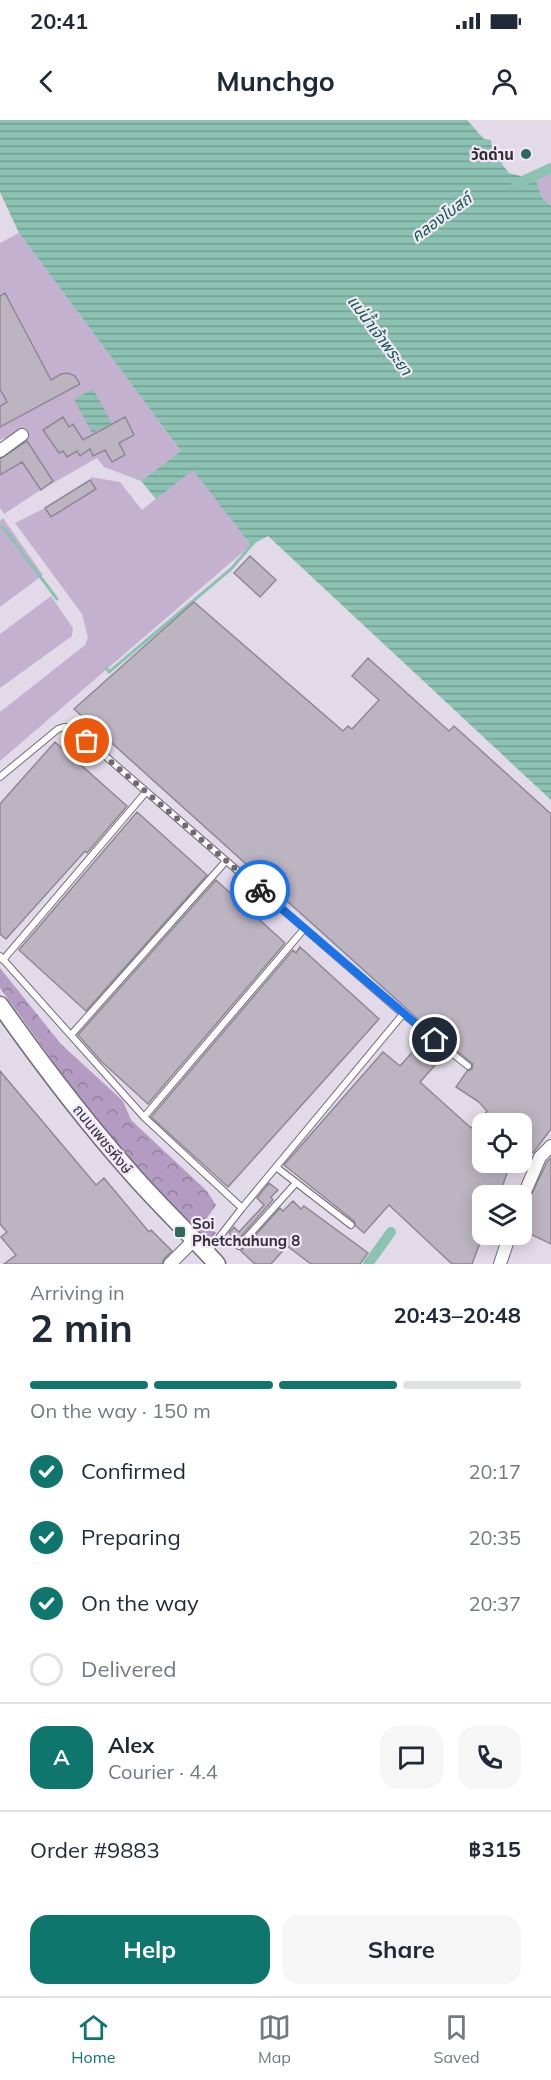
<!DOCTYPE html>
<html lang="en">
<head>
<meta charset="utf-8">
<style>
  :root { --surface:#fff; --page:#f6f6f7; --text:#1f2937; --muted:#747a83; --line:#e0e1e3; --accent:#0f766e }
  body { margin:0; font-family:Mulish,"Noto Sans Thai",sans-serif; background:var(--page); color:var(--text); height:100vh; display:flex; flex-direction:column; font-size:22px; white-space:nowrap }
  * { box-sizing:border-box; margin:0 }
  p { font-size:20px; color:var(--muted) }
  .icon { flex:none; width:33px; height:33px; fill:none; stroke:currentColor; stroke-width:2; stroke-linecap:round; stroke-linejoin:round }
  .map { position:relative; height:1144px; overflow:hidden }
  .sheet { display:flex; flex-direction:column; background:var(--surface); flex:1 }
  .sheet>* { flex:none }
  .tools { position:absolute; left:472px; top:993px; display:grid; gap:12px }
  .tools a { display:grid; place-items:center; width:60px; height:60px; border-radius:12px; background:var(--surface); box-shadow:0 3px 15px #0003; font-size:30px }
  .pin { position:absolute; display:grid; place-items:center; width:51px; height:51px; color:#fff; margin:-26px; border:3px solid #fff; border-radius:50%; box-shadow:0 2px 6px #0007 }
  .courier { position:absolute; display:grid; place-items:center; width:60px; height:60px; margin:-30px; border:4px solid #1a73e8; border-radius:50%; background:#fff; color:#222; box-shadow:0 2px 8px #0007 }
  .head em { font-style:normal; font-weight:700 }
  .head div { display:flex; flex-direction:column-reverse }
  .head { display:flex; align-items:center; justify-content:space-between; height:102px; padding:0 30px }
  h1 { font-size:39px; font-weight:700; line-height:45px }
  .bar { display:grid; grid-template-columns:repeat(4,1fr); gap:9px 6px; align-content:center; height:72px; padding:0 30px }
  .bar i { height:8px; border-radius:4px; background:var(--line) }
  .bar .active { background:var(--accent) }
  .bar p { grid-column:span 4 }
  .line { display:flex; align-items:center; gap:15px; padding:0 30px; border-top:2px solid var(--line) }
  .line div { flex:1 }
  .round { display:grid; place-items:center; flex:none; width:63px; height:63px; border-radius:18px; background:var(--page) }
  ol { padding:0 30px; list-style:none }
  li { display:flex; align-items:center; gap:18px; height:66px }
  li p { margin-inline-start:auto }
  li .icon { padding:6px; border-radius:50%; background:var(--accent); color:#fff; stroke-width:4 }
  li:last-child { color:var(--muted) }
  li i { width:33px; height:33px; border:3px solid var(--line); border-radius:50% }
  .primary-button { display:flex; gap:12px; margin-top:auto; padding:12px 30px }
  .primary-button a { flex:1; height:69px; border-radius:18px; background:var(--accent); color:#fff; font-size:24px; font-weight:700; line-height:69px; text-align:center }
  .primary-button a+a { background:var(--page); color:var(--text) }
  .status { display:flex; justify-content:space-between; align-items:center; height:42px; padding:0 30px; background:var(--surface); direction:ltr }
  .status svg { height:16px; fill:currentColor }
  header { display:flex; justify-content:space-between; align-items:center; height:78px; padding:0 30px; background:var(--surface); font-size:27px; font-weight:700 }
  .tabs { display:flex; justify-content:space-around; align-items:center; height:84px; border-top:2px solid var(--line); background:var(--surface); font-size:16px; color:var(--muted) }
  .tabs a { display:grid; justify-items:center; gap:3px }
  .tabs .active { color:var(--accent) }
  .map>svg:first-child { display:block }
  .green { fill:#c4b1d0 }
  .forest { fill:url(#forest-crowns) }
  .water { fill:url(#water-rules) }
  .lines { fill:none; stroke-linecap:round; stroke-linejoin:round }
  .stream { stroke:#8bc2b1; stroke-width:3 }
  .canal { stroke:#8bc2b1; stroke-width:10 }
  .building { fill:#bdb4c2; stroke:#908795; stroke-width:1.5 }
  .lane-casing { stroke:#746b79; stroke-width:8 }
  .street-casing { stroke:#746b79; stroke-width:14 }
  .secondary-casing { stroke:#746b79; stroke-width:19 }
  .lane { stroke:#fff; stroke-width:6 }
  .street { stroke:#fff; stroke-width:12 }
  .secondary { stroke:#fff; stroke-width:16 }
  .done { stroke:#6f6a73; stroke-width:6; stroke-dasharray:0 10.8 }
  .route { stroke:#1a73e8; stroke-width:8 }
  .poi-dot { fill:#2a6b5b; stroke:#f0e7f7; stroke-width:2 }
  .labels { text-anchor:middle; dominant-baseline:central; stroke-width:4.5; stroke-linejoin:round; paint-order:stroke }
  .poi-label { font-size:15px; font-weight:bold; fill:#312e34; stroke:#f0e7f7; text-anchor:end }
  .street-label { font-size:15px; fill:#312e34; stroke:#f0e7f7 }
  .water-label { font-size:16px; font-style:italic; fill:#125b4a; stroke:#f0e7f7 }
</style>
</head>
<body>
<div class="status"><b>20:41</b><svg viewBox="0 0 49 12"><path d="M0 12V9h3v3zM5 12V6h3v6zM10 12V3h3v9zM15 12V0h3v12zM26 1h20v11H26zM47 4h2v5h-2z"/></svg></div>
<header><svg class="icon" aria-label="back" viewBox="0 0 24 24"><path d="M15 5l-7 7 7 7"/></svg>Munchgo<svg class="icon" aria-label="person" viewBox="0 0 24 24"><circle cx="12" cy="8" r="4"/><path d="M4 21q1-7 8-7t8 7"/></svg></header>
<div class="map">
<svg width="551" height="1144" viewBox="0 0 551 1144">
  <defs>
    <pattern id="forest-crowns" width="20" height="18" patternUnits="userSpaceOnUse" patternTransform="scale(1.5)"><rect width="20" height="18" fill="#b39bc2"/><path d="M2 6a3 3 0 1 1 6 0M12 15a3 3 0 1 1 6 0" fill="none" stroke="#927f9e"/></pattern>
    <pattern id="water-rules" width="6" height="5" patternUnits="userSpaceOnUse" patternTransform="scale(1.5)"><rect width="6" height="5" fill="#8bc2b1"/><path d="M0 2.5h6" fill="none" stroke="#729e91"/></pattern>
  </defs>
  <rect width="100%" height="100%" fill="#e3dae9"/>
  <path class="green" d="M551,53v33l-9,-8 -6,-18z
    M19,113l162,218 -40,30 -37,-14 -7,-9 -58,33 -35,23 -4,-6v-52l10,-8 -6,-10 -4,2v-197z
    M193,349l58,76 -251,216v-49l85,-67 3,-7 -6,-24 -67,-91 30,-15 6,9 45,-28 -6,-9 1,-3 29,5 22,28z
    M3,398l40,57 -43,32v-86z
    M51,476l22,32 -1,8 -72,52v-54z"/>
  <path class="forest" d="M0,848l61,76 62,57 8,19 76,71 9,14 -11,16 11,12 -5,5 -6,2 -54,-57 -65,-76 -86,-119z"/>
  <path class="water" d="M0,0h467l17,19 7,1 1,7 5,1 7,12 -2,4 7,9 27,7 6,18 9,8v594l-283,-264 -17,9 -58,-75 -37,29 -15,-18 40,-30 -162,-218 -19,-41z
    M93,269l19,34 -20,10 -18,-34z"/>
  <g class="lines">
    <path class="stream" d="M0,408l3,-1 54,72
      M106,548l3,4 122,-103 24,-28"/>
    <path class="canal" d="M516,64l35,-16
      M368,1144l23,-32"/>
  </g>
  <path class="building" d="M5,173l46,87 10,-6 7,-1 7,3 5,8 -80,43v-21l7,-4 -7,-13v-93z
    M63,297l6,10 4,-3 10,16 42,-23 9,18 -15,8 6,12 -13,7 -7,-12 -12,6 -3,-7 -10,7 -3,-5 -10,6 -4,-6 -4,2 -16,-23z
    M27,321l26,40 -12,9 -19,-28 -22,13v-16z
    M90,360l6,9 -45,28 -6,-9z
    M250,436l26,24 -16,17 -26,-24z
    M194,482l149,129 5,-5 4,3 27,-29 -27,-24 16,-18 81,73 5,-5 97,88v315l-18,24 -11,-10v-19h-39v38h28l-12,34h-16v39l-11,29h-20l-63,-59 -25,28 -8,-7 -2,-5 -70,-56 99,-113 17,14 25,-28 20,16 -25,28 51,46 16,-17 -8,-9 -23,-15 11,-16 5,-2 1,-5 -55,-45 -344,-310z
    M55,622l72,64 -40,47 -2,-2 -79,88 -6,-5v-130z
    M137,692l70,63 -121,136 -67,-61z
    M216,760l69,63 -137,161 -47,-43 -23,-26z
    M300,827l79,72 -151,168 -77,-70 142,-167 3,3z
    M0,951l96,114 8,-7 45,54 2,-2 21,21 -8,8 -2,5h-158l12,-9 -15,-18 6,-5 -7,-8z
    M551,1038v86l-29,-14v-12l4,-12 21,-44z
    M269,1063l9,7 -7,7 2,3 -36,41 -8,-8 5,-6 5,5 25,-27 -7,-7z
    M293,1081l8,8 3,-3 64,47 -8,11h-49l-24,-18 -16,18h-16l-14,-13 39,-43 3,3z"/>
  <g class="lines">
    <defs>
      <path id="lane" d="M0,657l58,-48 6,-2 9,1 330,286 -161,194 -98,-91 -144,-161
        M3,840l143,-168
        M403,894l65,52
        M71,915l155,-174
        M144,997l160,-188
        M276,1047l75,58
        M239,1126l57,-63
        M207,1133l35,-45"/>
      <path id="street" d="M0,331l22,-16
        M522,1079l18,-42 11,-11
        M170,1144l24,-24
        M500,1144l10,-30"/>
      <path id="secondary" d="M0,885c41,58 85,116 132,169 27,31 57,59 85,90"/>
    </defs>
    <use href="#lane" class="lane-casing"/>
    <use href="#street" class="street-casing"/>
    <use href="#secondary" class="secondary-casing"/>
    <use href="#lane" class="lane"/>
    <use href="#street" class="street"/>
    <use href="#secondary" class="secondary"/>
  </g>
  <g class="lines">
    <path class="done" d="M87,621l173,149"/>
    <path class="route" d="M260,770l175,150"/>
  </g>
  <g class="poi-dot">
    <circle cx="526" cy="34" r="6"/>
    <rect x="174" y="1106" width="12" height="12" rx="3"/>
  </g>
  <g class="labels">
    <g class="poi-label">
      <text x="514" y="34">วัดด่าน</text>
      <text x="192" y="1103" text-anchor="start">Soi<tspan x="192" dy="17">Phetchahung 8</tspan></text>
    </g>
    <g class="street-label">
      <text transform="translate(103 1019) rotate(51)">ถนนเพชรหึงษ์</text>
    </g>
    <g class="water-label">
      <text transform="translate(441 97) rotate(-36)">คลองโบสถ์</text>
      <text transform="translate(380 215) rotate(53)">แม่น้ำเจ้าพระยา</text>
    </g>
  </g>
</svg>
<div class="tools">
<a><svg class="icon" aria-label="locate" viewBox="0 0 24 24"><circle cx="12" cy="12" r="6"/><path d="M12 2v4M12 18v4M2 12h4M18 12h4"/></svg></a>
<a><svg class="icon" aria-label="layers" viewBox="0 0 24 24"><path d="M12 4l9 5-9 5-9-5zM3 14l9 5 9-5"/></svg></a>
</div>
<div class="pin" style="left:87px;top:621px;background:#ea580c"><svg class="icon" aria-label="bag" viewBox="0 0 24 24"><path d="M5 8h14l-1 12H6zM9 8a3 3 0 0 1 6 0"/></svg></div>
<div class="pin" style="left:435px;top:920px;background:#1f2937"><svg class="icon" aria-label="home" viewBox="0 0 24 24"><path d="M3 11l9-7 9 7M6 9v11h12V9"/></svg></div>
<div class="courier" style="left:260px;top:770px"><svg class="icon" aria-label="bike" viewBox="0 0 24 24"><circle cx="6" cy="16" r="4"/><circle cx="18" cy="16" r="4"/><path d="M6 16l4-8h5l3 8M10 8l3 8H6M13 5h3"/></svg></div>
</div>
<section class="sheet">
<div class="head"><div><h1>2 min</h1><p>Arriving in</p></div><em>20:43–20:48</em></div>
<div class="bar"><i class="active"></i><i class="active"></i><i class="active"></i><i></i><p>On the way · 150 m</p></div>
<ol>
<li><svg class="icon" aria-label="check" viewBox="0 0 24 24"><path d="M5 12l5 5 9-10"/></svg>Confirmed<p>20:17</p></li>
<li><svg class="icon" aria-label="check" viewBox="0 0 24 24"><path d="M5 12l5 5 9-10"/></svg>Preparing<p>20:35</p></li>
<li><svg class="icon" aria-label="check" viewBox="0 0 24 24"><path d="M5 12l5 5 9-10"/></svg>On the way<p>20:37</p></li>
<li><i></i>Delivered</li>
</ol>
<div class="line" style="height:108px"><b class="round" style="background:var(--accent);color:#fff">A</b><div><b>Alex</b><p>Courier · 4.4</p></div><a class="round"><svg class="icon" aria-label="chat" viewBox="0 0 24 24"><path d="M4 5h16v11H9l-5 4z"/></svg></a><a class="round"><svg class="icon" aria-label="phone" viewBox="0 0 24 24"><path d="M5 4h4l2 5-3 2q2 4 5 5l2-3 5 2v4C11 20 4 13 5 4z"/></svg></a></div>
<div class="line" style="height:78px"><div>Order #9883</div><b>฿315</b></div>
<div class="primary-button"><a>Help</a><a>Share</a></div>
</section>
<nav class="tabs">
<a class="active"><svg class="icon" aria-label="home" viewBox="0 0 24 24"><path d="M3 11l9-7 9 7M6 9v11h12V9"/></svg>Home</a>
<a><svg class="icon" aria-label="map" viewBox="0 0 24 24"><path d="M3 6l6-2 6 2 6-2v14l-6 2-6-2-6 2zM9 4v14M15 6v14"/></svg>Map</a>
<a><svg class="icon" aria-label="saved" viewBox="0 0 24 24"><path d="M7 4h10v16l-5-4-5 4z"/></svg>Saved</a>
</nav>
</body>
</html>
